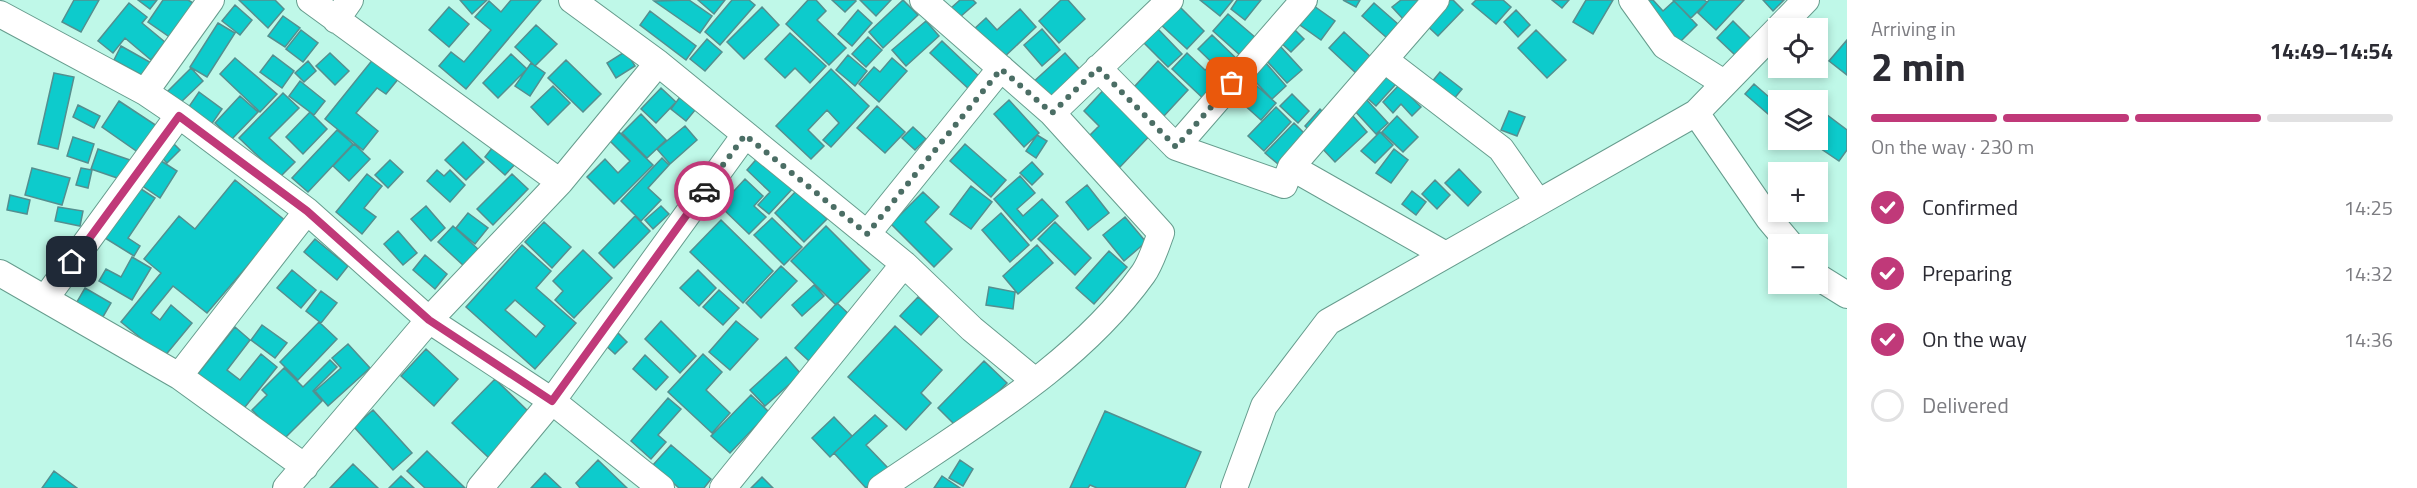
<!DOCTYPE html>
<html lang="en">
<head>
<meta charset="utf-8">
<style>
  :root { --surface:#fff; --page:#f2f2f3; --text:#2b2b33; --muted:#7c7c81; --line:#e1e1e2; --accent:#c03979 }
  body { margin:0; font-family:"Titillium Web",sans-serif; background:var(--page); color:var(--text); height:100vh; display:flex; flex-direction:column; font-size:22px; white-space:nowrap }
  * { box-sizing:border-box; margin:0 }
  p { font-size:20px; color:var(--muted) }
  .icon { flex:none; width:33px; height:33px; fill:none; stroke:currentColor; stroke-width:2; stroke-linecap:round; stroke-linejoin:round }
  .map { position:relative; flex:1; overflow:hidden }
  .side { display:flex; flex-direction:column; background:var(--surface); width:570px }
  .side>* { flex:none }
  .tools { position:absolute; left:1768px; top:18px; display:grid; gap:12px }
  .tools a { display:grid; place-items:center; width:60px; height:60px; border-radius:0px; background:var(--surface); box-shadow:0 3px 9px #0003; font-size:30px }
  .pin { position:absolute; display:grid; place-items:center; width:51px; height:51px; color:#fff; margin:-26px; border-radius:12px; box-shadow:0 3px 9px #0006 }
  .courier { position:absolute; display:grid; place-items:center; width:60px; height:60px; margin:-30px; border:4px solid #c03979; border-radius:50%; background:#fff; color:#222; box-shadow:0 2px 8px #0007 }
  .headline em { font-style:normal; font-weight:700 }
  .headline div { display:flex; flex-direction:column-reverse }
  .headline { display:flex; align-items:center; justify-content:space-between; height:102px; padding:0 24px }
  h1 { font-size:39px; font-weight:700; line-height:45px }
  .bar { display:grid; grid-template-columns:repeat(4,1fr); gap:9px 6px; align-content:center; height:72px; padding:0 24px }
  .bar i { height:8px; border-radius:4px; background:var(--line) }
  .bar .on { background:var(--accent) }
  .bar p { grid-column:span 4 }
  ol { padding:0 24px; list-style:none }
  li { display:flex; align-items:center; gap:18px; height:66px }
  li p { margin-inline-start:auto }
  li .icon { padding:6px; border-radius:50%; background:var(--accent); color:#fff; stroke-width:4 }
  li:last-child { color:var(--muted) }
  li i { width:33px; height:33px; border:3px solid var(--line); border-radius:50% }
  main { display:flex; flex:1; min-height:0 }
  .map>svg:first-child { display:block }
  .building { fill:#0dcbcc; stroke:#548f8f; stroke-width:1.5; fill-rule:evenodd }
  .lines { fill:none; stroke-linecap:round; stroke-linejoin:round }
  .street-casing { stroke:#669c8d; stroke-width:28 }
  .street { stroke:#fff; stroke-width:26 }
  .done { stroke:#4b6e65; stroke-width:6; stroke-dasharray:0 10.8 }
  .route { stroke:#c03979; stroke-width:8 }
</style>
</head>
<body>
<main>
<div class="map">
<svg width="1847" height="488" viewBox="0 0 1847 488">
  <rect width="100%" height="100%" fill="#bff8e8"/>
  <path class="building" d="M74,0h25l-18,32 -19,-10z
    M138,0h19l-7,9z
    M163,0h25l7,4 -24,34 -23,-16z
    M239,0h36l9,9 -16,19z
    M460,0h27l-15,14z
    M511,0h30l-75,89 -27,-23 12,-14 13,10 27,-32 -16,-13 14,-16 12,11z
    M689,0l23,16 -12,17 -46,-32z
    M698,0h27l-11,14z
    M732,0h17l6,5 -35,40 -15,-13z
    M808,0h8l10,11 -9,9 29,28 -17,17 -43,-41z
    M832,0h23l1,1 -11,11z
    M860,0h31l-15,16z
    M903,0l15,15 -35,33 -14,-16z
    M960,0h13l3,3 -16,14 -9,-9z
    M1061,0h7l17,19 -26,24 -20,-22z
    M1200,0h33l-13,16z
    M1237,0h24l-16,20 -14,-11z
    M1343,0h17l-4,7z
    M1401,0h25l-22,20 -12,-13z
    M1442,0h11l10,10 -25,26 -16,-15z
    M1476,0h27l8,7 -15,17 -24,-20z
    M1552,0h17l-7,8z
    M1586,0h27l-20,34 -20,-12z
    M1639,0h14l10,11 11,-10 23,24 -18,18z
    M1673,0h31l3,2 -16,16z
    M1709,0h35l-28,30 -18,-17z
    M1763,0h21l-11,11z
    M129,3l18,14 -5,6 23,19 -14,18 -26,-22 -12,15 -15,-12z
    M1374,3l24,21 -11,14 -25,-22z
    M1177,4l27,27 -17,18 -28,-26z
    M235,5l17,15 -12,15 -18,-14z
    M1314,6l21,15 -14,19 -21,-15z
    M449,7l20,17 -20,23 -20,-17z
    M762,7l17,18 -35,34 -17,-17z
    M1020,9l16,18 -35,33 -28,-30 13,-12 11,12z
    M858,10l14,13 -20,23 -14,-12z
    M1516,10l14,15 -12,12 -14,-15z
    M650,11l46,35 -10,14 -46,-35z
    M1228,14l28,24 -15,18 -28,-25z
    M283,16l17,12 -15,19 -17,-11z
    M926,21l13,15 -33,30 -14,-16z
    M1733,21l18,18 -16,16 -18,-17z
    M218,23l17,10 -28,44 -17,-10z
    M536,25l21,19 -22,22 -20,-19z
    M1293,28l11,11 -13,13 -11,-10z
    M1042,29l18,21 -18,16 -18,-21z
    M1158,29l24,25 -14,13 -24,-24z
    M301,30l17,13 -15,19 -17,-13z
    M1536,30l30,30 -19,18 -29,-30z
    M1344,32l30,28 -15,16 -30,-28z
    M790,33l36,33 -16,17 -15,-15 -10,10 -20,-19z
    M1212,35l28,27 -14,14 -28,-27z
    M868,37l14,13 -16,17 -14,-13z
    M707,39l15,13 -17,19 -15,-12z
    M1847,40v35l-18,-14z
    M942,41l40,38 -11,12 -41,-38z
    M121,46l34,19 -8,13 -33,-18z
    M1280,46l22,24 -15,13 -22,-24z
    M626,51l9,15 -19,12 -9,-15z
    M330,53l19,18 -14,14 -19,-19z
    M1065,53l19,21 -33,31 -20,-21z
    M1187,53l18,17 6,-5 18,17 -21,21 -36,-34z
    M511,54l16,15 -29,29 -15,-15z
    M273,55l21,16 -12,17 -22,-16z
    M848,55l19,16 -12,15 -19,-16z
    M235,58l42,36 -17,18 -40,-38z
    M374,58l25,20 -13,16 -9,-6 -21,25 22,18 -15,19 -38,-31z
    M892,58l15,13 -28,31 -20,-18 15,-17 6,5z
    M566,60l35,34 -18,18 -35,-34z
    M308,61l8,10 -12,11 -9,-9z
    M1158,61l30,29 -24,26 -30,-29z
    M1265,62l21,24 -14,13 -22,-23z
    M531,63l14,10 -15,23 -15,-10z
    M191,68l12,13 -25,24 -12,-12z
    M831,69l38,37 -38,41 -8,-7 16,-17 -12,-13 -19,20 16,16 -13,13 -35,-33z
    M1440,72l22,17 -9,11 -22,-17z
    M54,73l20,4 -16,72 -20,-5z
    M1384,73l12,11 -20,22 -11,-10z
    M1244,76l11,9 -12,13 -10,-9z
    M300,81l25,20 -11,14 -25,-19z
    M1109,84l47,45 -36,38 -32,-30 11,-11 -15,-15z
    M1754,84l23,20 -9,10 -23,-20z
    M1399,85l22,22 -9,9 -11,-12 -8,9 -10,-11z
    M553,86l17,17 -22,22 -17,-18z
    M1257,86l19,17 -15,17 -19,-17z
    M661,88l15,14 -20,21 -15,-14z
    M199,92l23,17 -11,16 -23,-17z
    M283,93l16,15 -30,30 26,24 -15,15 -41,-39z
    M1292,94l17,17 -11,12 -18,-17z
    M240,96l18,16 -26,27 -17,-16z
    M680,97l16,12 -10,12 -15,-12z
    M1366,99l22,24 -12,11 -22,-24z
    M1009,100l30,33 -15,14 -30,-33z
    M119,101l41,27 -18,27 -40,-28z
    M78,105l22,11 -6,12 -21,-11z
    M877,106l28,26 -20,21 -28,-25z
    M1276,107l15,15 -27,29 -16,-15z
    M1818,108l29,22v20l-8,11 -31,-21h10z
    M1320,109l12,12 -16,16 -11,-11z
    M1509,111l16,6 -8,19 -16,-6z
    M310,112l17,17 -24,25 -17,-17z
    M641,114l25,26 -19,18 -25,-25z
    M1352,115l15,17 -32,30 -16,-17z
    M1397,116l21,21 -15,15 -21,-20z
    M1294,123l12,12 -28,29 -13,-11z
    M685,126l12,14 -27,24 -13,-15z
    M913,127l13,12 -11,11 -13,-12z
    M337,130l16,14 -45,48 -16,-14z
    M619,132l34,33 -39,39 -27,-27 18,-18 13,14 12,-12 -20,-20z
    M1380,132l13,13 -18,18 -14,-12z
    M1037,135l10,6 -11,17 -10,-7z
    M73,137l21,7 -6,19 -21,-7z
    M463,142l21,20 -18,18 -21,-20z
    M497,142l21,19 -13,14 -20,-18z
    M173,143l7,7 -13,13 -7,-7z
    M354,144l16,15 -21,22 -16,-15z
    M965,144l41,36 -15,17 -41,-36z
    M98,149l32,11 -7,20 -32,-11z
    M1394,149l14,11 -17,23 -15,-10z
    M760,155l35,31 -26,28 -11,-9 12,-13 -23,-22z
    M155,157l22,14 -17,27 -22,-15z
    M662,158l7,7 -21,23 13,12 -20,21 -20,-20z
    M390,160l13,12 -15,16 -13,-13z
    M1032,162l11,12 -11,11 -12,-12z
    M32,168l38,10 -8,27 -37,-10z
    M81,168l11,2 -4,18 -12,-3z
    M1459,169l22,23 -13,14 -23,-23z
    M437,170l7,6 6,-6 15,15 -15,17 -23,-21z
    M367,174l15,12 -18,22 12,9 -14,17 -26,-22z
    M512,174l16,15 -35,36 -16,-16z
    M1020,176l15,17 -18,16 6,7 19,-17 16,17 -27,25 -37,-42z
    M745,179l18,17 -9,10 12,11 -17,17 -29,-28z
    M235,180l51,41 -79,92 -34,-27 -22,27 9,7 11,-15 21,18 -28,34 -43,-35 40,-49 -17,-14 35,-43 16,13z
    M1435,180l15,15 -13,14 -15,-15z
    M1087,185l22,28 -21,17 -22,-28z
    M971,186l21,16 -21,27 -21,-15z
    M138,187l17,11 -27,40 12,8 -6,10 -29,-18z
    M797,190l30,29 -23,23 -29,-29z
    M1412,191l14,11 -10,13 -14,-11z
    M923,192l16,15 -14,15 27,27 -18,18 -43,-43z
    M10,195l20,5 -3,14 -20,-4z
    M426,206l19,22 -14,13 -20,-22z
    M661,206l8,8 -16,15 -8,-9z
    M58,207l25,4 -3,15 -25,-5z
    M468,213l20,15 -13,16 -19,-16z
    M1001,213l28,32 -19,17 -28,-32z
    M635,216l15,15 -36,37 -15,-15z
    M1125,217l21,25 -22,19 -21,-26z
    M772,218l30,29 -18,18 -30,-30z
    M721,220l52,51 -30,32 -53,-51z
    M544,222l27,25 -19,21 -27,-26z
    M1055,222l36,36 -16,17 -37,-36z
    M453,226l27,25 -15,16 -27,-25z
    M826,226l44,44 -34,35 -45,-44z
    M398,231l19,22 -14,12 -19,-21z
    M315,239l33,27 -11,14 -33,-28z
    M522,245l29,26 -15,17 40,35 -41,46 -69,-62zM515,300l30,26 -9,11 -31,-27z
    M1037,245l16,18 -35,31 -15,-18z
    M583,250l29,28 -38,40 -19,-18 8,-9 -10,-10z
    M1109,251l18,16 -33,37 -18,-16z
    M425,255l22,19 -12,15 -22,-19z
    M132,257l19,11 -19,32 -33,-19 7,-12 15,8z
    M781,266l16,15 -36,37 -15,-15z
    M292,270l24,20 -15,18 -24,-20z
    M698,270l18,18 -17,18 -19,-18z
    M814,285l10,11 -22,20 -10,-11z
    M989,287l26,5 -2,17 -27,-4z
    M85,288l26,15 -11,19 -26,-15z
    M719,290l20,18 -16,17 -20,-18z
    M321,291l16,12 -16,20 -15,-12z
    M918,297l21,19 -18,19 -21,-19z
    M837,303l15,14 -43,44 -14,-13z
    M661,321l35,35 -16,17 -35,-34z
    M736,321l22,18 -28,31 -21,-18z
    M319,322l18,17 -39,41 -18,-18z
    M262,325l25,18 -12,15 -24,-18z
    M895,326l47,44 -21,23 10,10 -25,27 -58,-53z
    M235,327l15,13 -23,30 13,10 21,-26 16,13 -36,45 -45,-36z
    M614,329l13,13 -12,12 -13,-12z
    M348,344l22,24 -42,38 -13,-15 26,-23 -9,-10z
    M426,349l32,30 -24,27 -33,-30z
    M703,354l19,18 -16,18 24,23 -18,20 -44,-41z
    M645,355l23,22 -12,13 -23,-21z
    M786,357l15,17 -36,32 -15,-16z
    M330,360l7,7 -24,24 9,10 -40,40 -30,-31 15,-15 -5,-5 22,-22 19,19z
    M984,361l23,22 -46,48 -23,-23z
    M495,379l36,35 -42,44 -37,-35z
    M751,395l18,17 -39,41 -19,-17z
    M668,398l13,11 -23,26 8,7 -15,17 -20,-18z
    M373,410l39,43 -19,17 -39,-43z
    M1105,411l96,41 -16,36h-88l-7,-3 -2,3h-18z
    M875,415l12,11 -21,19 22,23 -22,20 -32,-35z
    M834,417l18,19 -22,21 -18,-19z
    M671,445l40,34 -7,9h-25l-26,-23z
    M427,451l38,37h-40l-18,-17z
    M598,460l29,28h-47l-4,-5z
    M960,460l13,9 -10,17 -14,-8z
    M353,464l25,24h-48z
    M54,471l23,17h-35z
    M545,473l16,15h-30z
    M401,476l13,12h-25z
    M942,476l18,12h-26z
    M762,477l11,11h-22z"/>
  <g class="lines">
    <defs>
      <path id="street" d="M310,0l250,182
        M572,0l86,63 246,201 68,65 63,52
        M1632,0l33,46 59,37
        M0,14l145,78 34,23 128,96 122,109 123,81 109,87
        M336,20l14,-20
        M1385,60l116,89 37,53
        M1098,68l78,79 108,38 7,-18 145,-167
        M145,92l66,-92
        M1052,113l118,-113
        M1176,147l128,-147
        M1291,167l153,87
        M867,234l134,-166
        M1790,244l-21,-25 -73,-106 110,-113
        M0,273l179,103 126,91
        M1818,277l29,18
        M45,299l134,-184
        M179,376l128,-165
        M286,488l143,-168 131,-138 98,-119
        M480,488l72,-87 193,-266
        M723,488l181,-224
        M881,488c91,-63 196,-122 262,-214 8,-11 13,-28 18,-41l-109,-120 -129,-113
        M1234,488l30,-82 64,-84 368,-209"/>
    </defs>
    <use href="#street" class="street-casing"/>
    <use href="#street" class="street"/>
  </g>
  <g class="lines">
    <path class="done" d="M704,191l41,-56 122,99 134,-165 51,44 46,-45 78,79 56,-64"/>
    <path class="route" d="M72,262l107,-146 128,95 122,109 123,81 152,-210"/>
  </g>
</svg>
<div class="tools">
<a><svg class="icon" aria-label="locate" viewBox="0 0 24 24"><circle cx="12" cy="12" r="6"/><path d="M12 2v4M12 18v4M2 12h4M18 12h4"/></svg></a>
<a><svg class="icon" aria-label="layers" viewBox="0 0 24 24"><path d="M12 4l9 5-9 5-9-5zM3 14l9 5 9-5"/></svg></a>
<a>+</a>
<a>−</a>
</div>
<div class="pin" style="left:1232px;top:83px;background:#ea580c"><svg class="icon" aria-label="bag" viewBox="0 0 24 24"><path d="M5 8h14l-1 12H6zM9 8a3 3 0 0 1 6 0"/></svg></div>
<div class="pin" style="left:72px;top:262px;background:#1f2937"><svg class="icon" aria-label="home" viewBox="0 0 24 24"><path d="M3 11l9-7 9 7M6 9v11h12V9"/></svg></div>
<div class="courier" style="left:704px;top:191px"><svg class="icon" aria-label="car" viewBox="0 0 24 24"><path d="M5 17H2v-5l4-1 3-4h7l3 4 3 1v5h-3M9 17h6M6 11h13"/><circle cx="7" cy="17" r="2"/><circle cx="17" cy="17" r="2"/></svg></div>
</div>
<section class="side">
<div class="headline"><div><h1>2 min</h1><p>Arriving in</p></div><em>14:49–14:54</em></div>
<div class="bar"><i class="on"></i><i class="on"></i><i class="on"></i><i></i><p>On the way · 230 m</p></div>
<ol>
<li><svg class="icon" aria-label="check" viewBox="0 0 24 24"><path d="M5 12l5 5 9-10"/></svg>Confirmed<p>14:25</p></li>
<li><svg class="icon" aria-label="check" viewBox="0 0 24 24"><path d="M5 12l5 5 9-10"/></svg>Preparing<p>14:32</p></li>
<li><svg class="icon" aria-label="check" viewBox="0 0 24 24"><path d="M5 12l5 5 9-10"/></svg>On the way<p>14:36</p></li>
<li><i></i>Delivered</li>
</ol>
</section>
</main>
</body>
</html>
